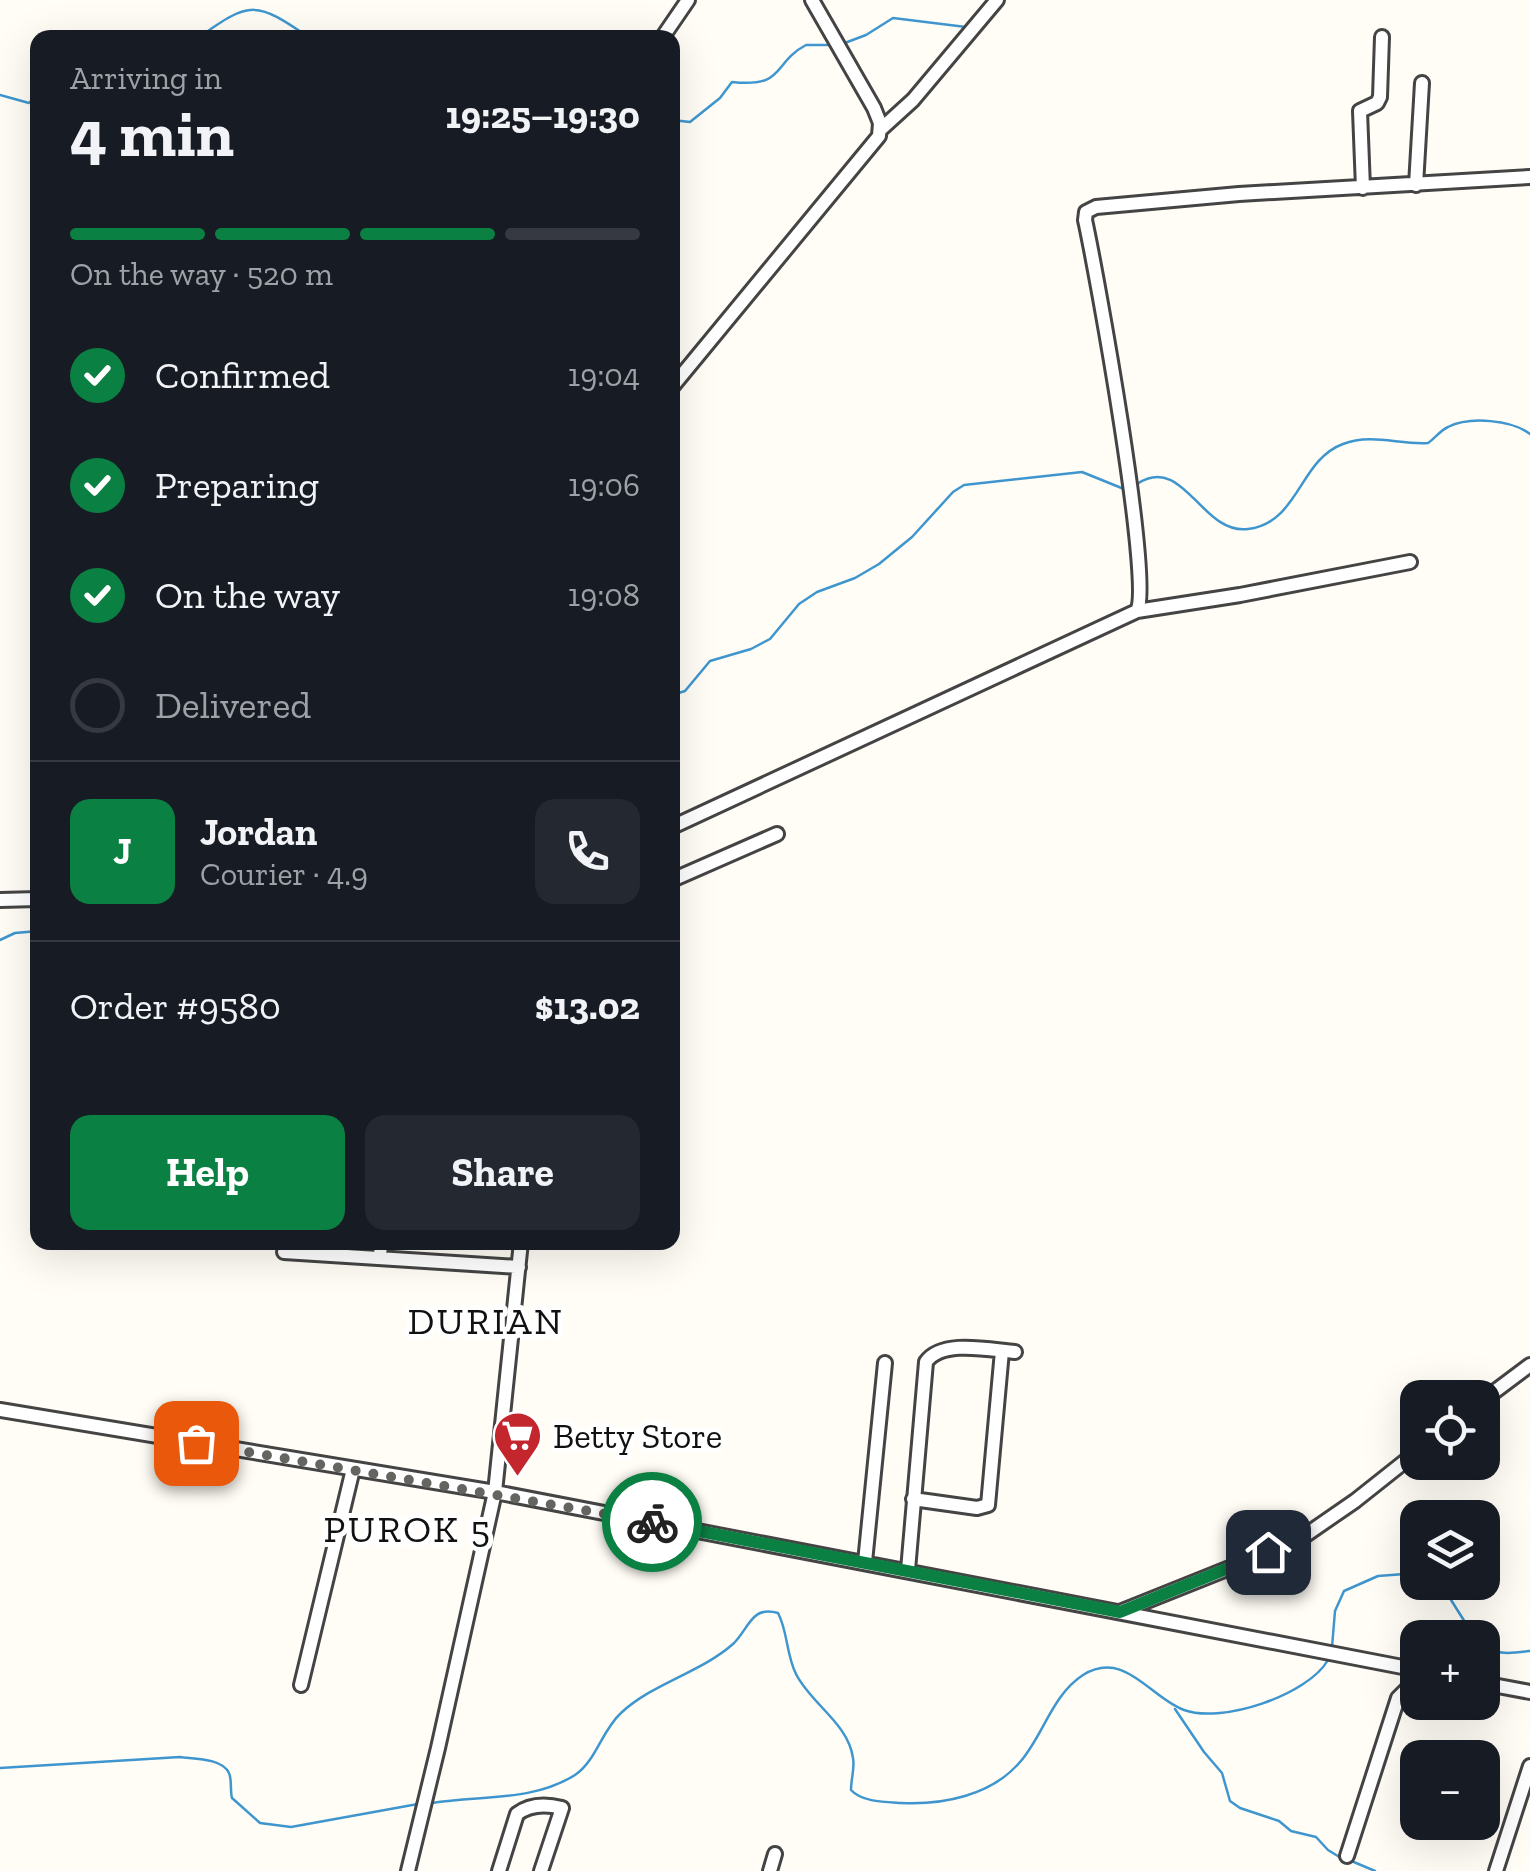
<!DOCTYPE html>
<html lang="en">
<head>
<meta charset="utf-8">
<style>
  :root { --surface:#171b24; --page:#242831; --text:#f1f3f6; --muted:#9ea1a6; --line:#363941; --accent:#0b8043 }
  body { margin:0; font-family:"Zilla Slab",serif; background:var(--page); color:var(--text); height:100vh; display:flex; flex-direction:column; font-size:38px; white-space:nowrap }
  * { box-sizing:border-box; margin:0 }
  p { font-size:32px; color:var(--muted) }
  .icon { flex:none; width:55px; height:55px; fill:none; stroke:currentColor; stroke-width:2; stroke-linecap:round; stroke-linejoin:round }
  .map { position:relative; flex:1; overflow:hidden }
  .sheet { position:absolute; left:30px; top:30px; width:650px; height:1220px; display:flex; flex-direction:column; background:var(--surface); border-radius:20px; box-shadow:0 10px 40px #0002 }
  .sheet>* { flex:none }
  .buttons { position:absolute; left:1400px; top:1380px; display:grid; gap:20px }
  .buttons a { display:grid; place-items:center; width:100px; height:100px; border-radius:20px; background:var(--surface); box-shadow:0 10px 40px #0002; font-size:50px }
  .pin { position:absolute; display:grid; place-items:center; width:85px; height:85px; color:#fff; margin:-42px; border-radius:20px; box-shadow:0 5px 15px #0006 }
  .courier { position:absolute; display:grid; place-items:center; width:100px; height:100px; margin:-50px; border:8px solid #0b8043; border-radius:50%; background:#fff; color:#222; box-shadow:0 2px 12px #0007 }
  .overview em { font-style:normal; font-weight:700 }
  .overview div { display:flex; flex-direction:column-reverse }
  .overview { display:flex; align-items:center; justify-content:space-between; height:170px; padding:0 40px }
  h1 { font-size:65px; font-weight:700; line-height:75px }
  .bar { display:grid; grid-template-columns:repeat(4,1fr); gap:15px 10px; align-content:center; height:120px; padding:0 40px }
  .bar i { height:12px; border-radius:8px; background:var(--line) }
  .bar .selected { background:var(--accent) }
  .bar p { grid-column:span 4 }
  .line { display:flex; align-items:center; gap:25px; padding:0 40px; border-top:2px solid var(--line) }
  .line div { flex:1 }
  .round { display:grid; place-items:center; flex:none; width:105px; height:105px; border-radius:20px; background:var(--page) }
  ol { padding:0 40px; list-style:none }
  li { display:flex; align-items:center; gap:30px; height:110px }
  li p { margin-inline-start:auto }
  li .icon { padding:10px; border-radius:50%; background:var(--accent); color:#fff; stroke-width:4 }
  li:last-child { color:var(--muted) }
  li i { width:55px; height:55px; border:5px solid var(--line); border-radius:50% }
  .button { display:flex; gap:20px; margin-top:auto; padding:20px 40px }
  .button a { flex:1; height:115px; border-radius:20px; background:var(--accent); color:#fff; font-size:40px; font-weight:700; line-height:115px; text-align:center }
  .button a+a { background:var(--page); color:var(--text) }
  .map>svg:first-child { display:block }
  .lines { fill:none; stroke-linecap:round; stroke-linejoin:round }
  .stream { stroke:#3f96cf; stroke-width:2.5 }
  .minor-casing { stroke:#444; stroke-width:18 }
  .minor { stroke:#fff; stroke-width:12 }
  .done { stroke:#646461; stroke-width:10; stroke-dasharray:0 18 }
  .route { stroke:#0b8043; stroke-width:12 }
  .labels { text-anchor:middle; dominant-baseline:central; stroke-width:10; stroke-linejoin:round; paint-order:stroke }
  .poi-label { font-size:35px; fill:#111; stroke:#fff; text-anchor:start }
  .neighbourhood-label { font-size:38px; letter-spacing:2.5px; fill:#111; stroke:#fff }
</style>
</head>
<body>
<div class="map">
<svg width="1530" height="1871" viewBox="0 0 1530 1871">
  <rect width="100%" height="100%" fill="#fffdf5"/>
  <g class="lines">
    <path class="stream" d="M198,38c53,-38 58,-37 112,0
      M842,44l24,-9 27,-17 73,9
      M0,95l29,8 9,-10
      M672,120l18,2 30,-24 12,-16c54,6 40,-19 74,-37h24
      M1137,484c47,-31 64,51 111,45 51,-6 51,-69 95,-85 29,-11 56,1 85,-1 7,-5 13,-13 20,-16 22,-11 64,-7 82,7
      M672,695l13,-4 25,-30 41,-12 19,-10 29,-35 18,-12 38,-14 24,-14 33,-27 41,-45 11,-7 118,-13 42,17
      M0,940l15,-7 23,-2
      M1436,1582l10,10 29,46
      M1482,1645c12,11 33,8 48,6
      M1332,1647l3,-36 9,-20 34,-15 40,-3
      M1175,1709l29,43 18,21 8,28 10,7 39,13 12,10 25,6 12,13 13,8
      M0,1768l180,-11c14,2 42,1 49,16 3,6 1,18 3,25l28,25 31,4 127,-23
      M432,1803c49,-8 100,-1 143,-28 21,-14 27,-45 46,-62 32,-30 79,-40 112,-69 16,-15 18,-39 45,-31 10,19 8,41 18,61 15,30 52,49 57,84 2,10 -2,21 -2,32 11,12 33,12 50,13 41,2 90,-7 119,-41 23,-26 32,-67 63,-87 42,-26 67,23 101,35 38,14 124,-15 144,-50
      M1349,1860l26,11"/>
    <defs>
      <path id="minor" d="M662,38l26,-38
        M880,130l33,-30 84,-100
        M1416,185l6,-102
        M1363,188l-3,-77 17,-8 3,-6 2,-60
        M672,387l207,-251 1,-13 -6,-15 -62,-108
        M1137,611c16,-28 -41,-341 -52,-391l1,-8 10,-5 143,-13 291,-17
        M672,827l465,-216 103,-16 170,-33
        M672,880l105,-46
        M0,900l38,-1
        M284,1252l235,15
        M380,1258l1,-16
        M1482,1401l48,-36
        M0,1410l495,82 923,178
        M913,1499l64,9 11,-3 14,-154
        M865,1562l20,-199
        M908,1570l18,-208c16,-23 64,-12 89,-10
        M1122,1611l175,-70 58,-40 63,-50
        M1482,1683l48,9
        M301,1685l52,-216
        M1347,1856l51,-158 20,-20
        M408,1871l30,-123 57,-256 26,-250
        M499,1871l18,-57c13,-10 29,-10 45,-6l-21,63
        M770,1871l5,-17
        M1496,1871l34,-105"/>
    </defs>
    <use href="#minor" class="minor-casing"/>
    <use href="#minor" class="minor"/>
  </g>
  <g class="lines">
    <path class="done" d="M196,1443l456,79"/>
    <path class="route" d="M652,1522l468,90 148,-60"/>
  </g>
  <defs>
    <symbol id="supermarket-pin" viewBox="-11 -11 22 30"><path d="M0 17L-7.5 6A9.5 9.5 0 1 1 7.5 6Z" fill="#c4262e" stroke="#fff"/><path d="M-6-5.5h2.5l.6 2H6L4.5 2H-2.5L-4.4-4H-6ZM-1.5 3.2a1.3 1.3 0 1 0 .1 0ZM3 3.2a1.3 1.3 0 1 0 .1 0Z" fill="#fff"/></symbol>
  </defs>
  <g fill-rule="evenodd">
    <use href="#supermarket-pin" x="490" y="1408" width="55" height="75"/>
  </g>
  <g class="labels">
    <g class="poi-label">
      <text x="553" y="1436">Betty Store</text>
    </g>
    <g class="neighbourhood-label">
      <text x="486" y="1321">DURIAN</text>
      <text x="408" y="1529">PUROK 5</text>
    </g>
  </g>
</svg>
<div class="buttons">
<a><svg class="icon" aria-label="locate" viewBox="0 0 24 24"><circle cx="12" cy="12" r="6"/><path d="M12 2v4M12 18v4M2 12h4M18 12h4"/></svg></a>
<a><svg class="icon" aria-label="layers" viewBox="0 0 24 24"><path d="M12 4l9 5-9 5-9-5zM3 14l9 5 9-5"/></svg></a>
<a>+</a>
<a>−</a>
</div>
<div class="pin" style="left:196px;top:1443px;background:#ea580c"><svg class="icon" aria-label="bag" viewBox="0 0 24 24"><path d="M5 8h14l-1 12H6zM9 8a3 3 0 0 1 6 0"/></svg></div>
<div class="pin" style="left:1268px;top:1552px;background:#1f2937"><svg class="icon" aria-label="home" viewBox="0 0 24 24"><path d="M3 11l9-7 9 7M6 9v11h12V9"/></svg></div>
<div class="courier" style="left:652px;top:1522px"><svg class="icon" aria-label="bike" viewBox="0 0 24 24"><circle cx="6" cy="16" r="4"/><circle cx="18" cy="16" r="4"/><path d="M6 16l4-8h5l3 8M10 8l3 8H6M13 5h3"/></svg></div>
<section class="sheet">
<div class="overview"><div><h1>4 min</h1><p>Arriving in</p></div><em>19:25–19:30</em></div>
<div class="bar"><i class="selected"></i><i class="selected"></i><i class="selected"></i><i></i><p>On the way · 520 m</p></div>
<ol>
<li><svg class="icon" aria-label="check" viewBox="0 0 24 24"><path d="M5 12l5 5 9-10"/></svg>Confirmed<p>19:04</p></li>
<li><svg class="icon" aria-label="check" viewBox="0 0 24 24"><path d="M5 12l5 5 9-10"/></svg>Preparing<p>19:06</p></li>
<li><svg class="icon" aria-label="check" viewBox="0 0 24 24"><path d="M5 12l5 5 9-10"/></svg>On the way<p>19:08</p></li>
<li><i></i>Delivered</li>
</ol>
<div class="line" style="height:180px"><b class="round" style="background:var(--accent);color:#fff">J</b><div><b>Jordan</b><p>Courier · 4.9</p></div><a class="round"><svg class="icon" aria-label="phone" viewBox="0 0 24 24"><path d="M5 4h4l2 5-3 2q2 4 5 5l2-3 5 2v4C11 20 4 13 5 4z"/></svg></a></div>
<div class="line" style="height:130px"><div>Order #9580</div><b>$13.02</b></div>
<div class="button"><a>Help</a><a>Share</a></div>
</section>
</div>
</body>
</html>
